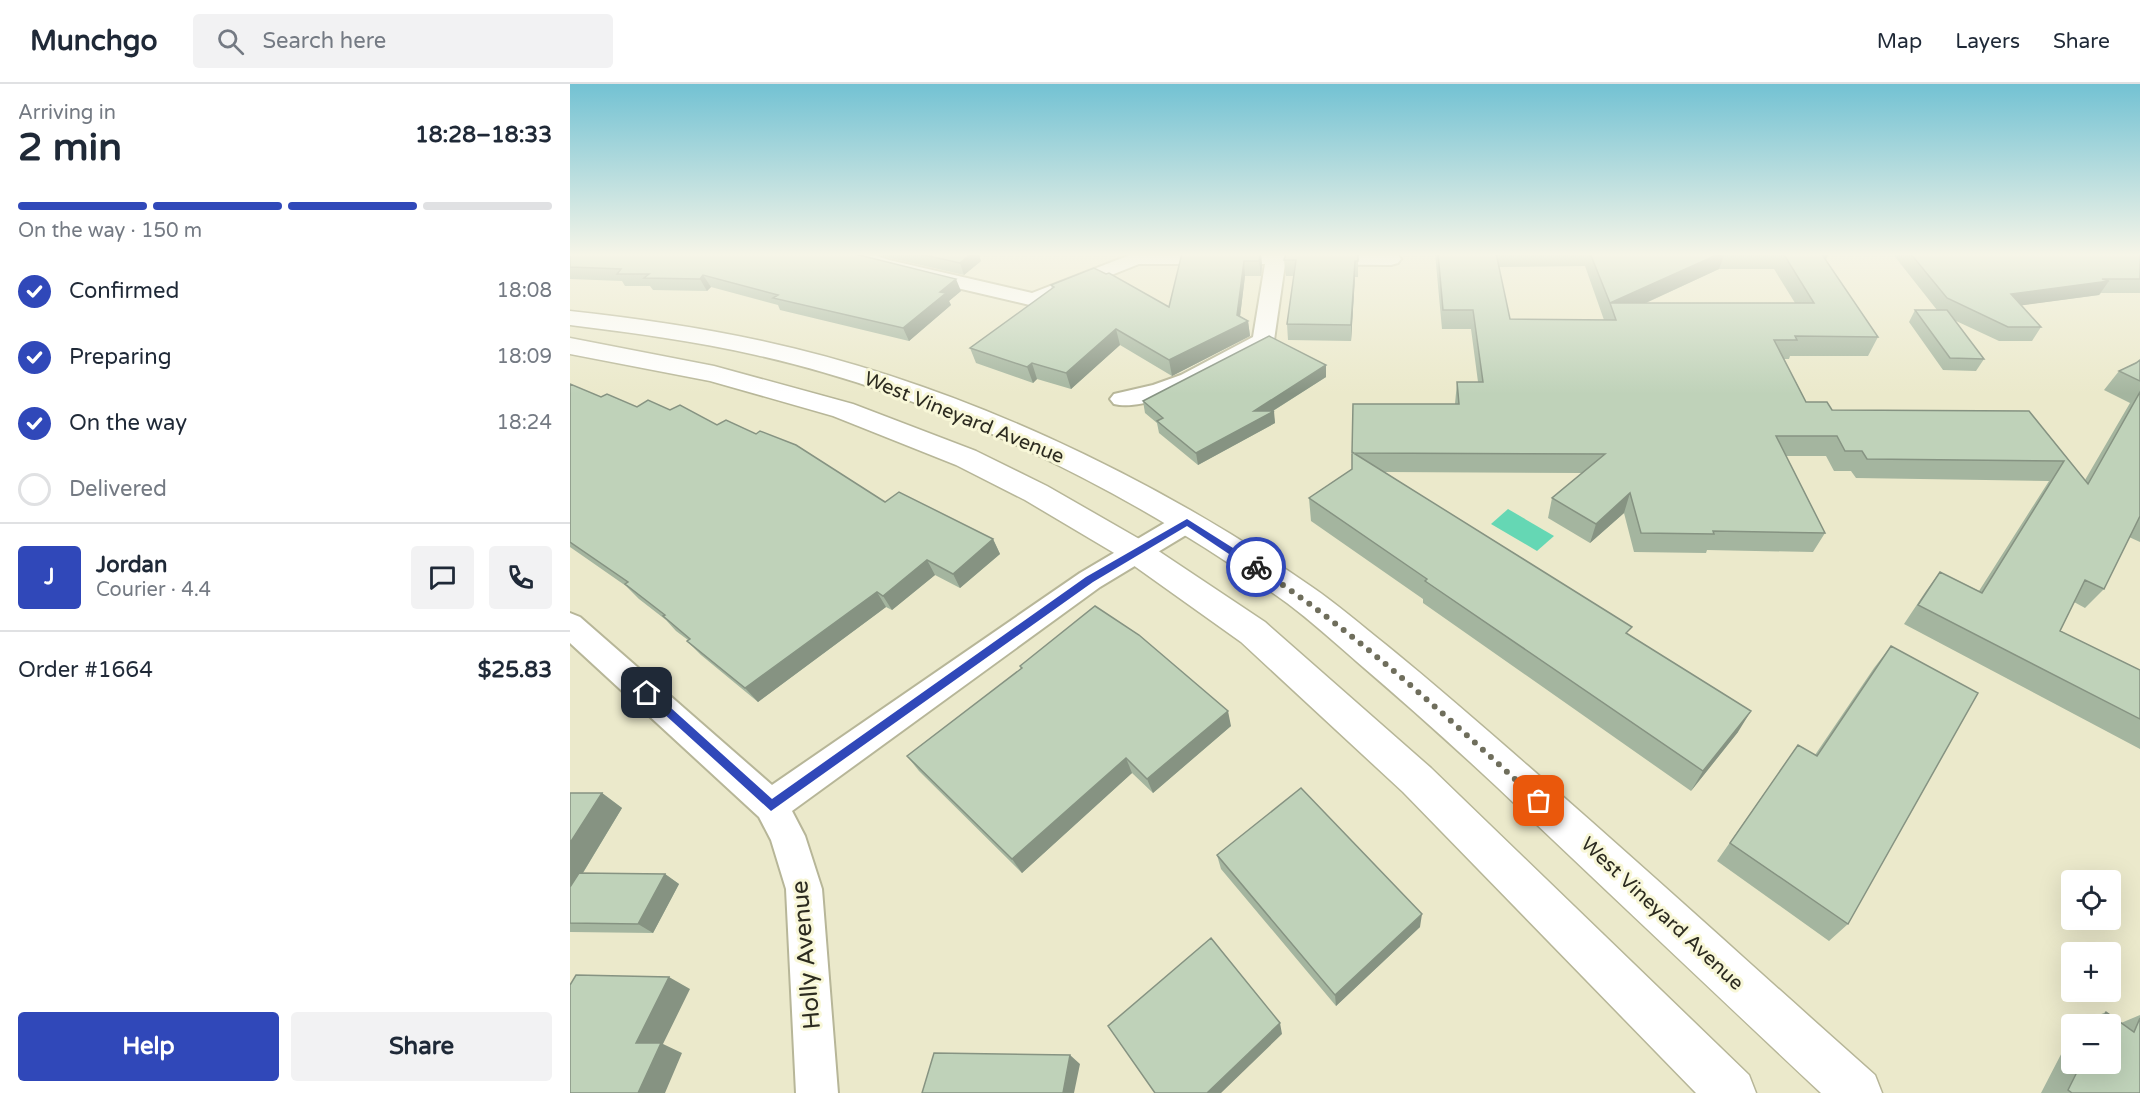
<!DOCTYPE html>
<html lang="en">
<head>
<meta charset="utf-8">
<style>
  :root { --surface:#fff; --page:#f2f2f3; --text:#1f2937; --muted:#747a83; --line:#e0e1e3; --accent:#3048b9 }
  body { margin:0; font-family:"Varela Round",sans-serif; background:var(--page); color:var(--text); height:100vh; display:flex; flex-direction:column; font-size:22px; white-space:nowrap }
  * { box-sizing:border-box; margin:0 }
  p { font-size:20px; color:var(--muted) }
  .icon { flex:none; width:33px; height:33px; fill:none; stroke:currentColor; stroke-width:2; stroke-linecap:round; stroke-linejoin:round }
  .map { position:relative; flex:1; overflow:hidden }
  .panel { display:flex; flex-direction:column; background:var(--surface); width:570px }
  .panel>* { flex:none }
  .fabs { position:absolute; left:1491px; top:786px; display:grid; gap:12px }
  .fabs a { display:grid; place-items:center; width:60px; height:60px; border-radius:6px; background:var(--surface); box-shadow:0 6px 24px #0002; font-size:30px }
  .pin { position:absolute; display:grid; place-items:center; width:51px; height:51px; color:#fff; margin:-26px; border-radius:12px; box-shadow:0 3px 9px #0006 }
  .courier { position:absolute; display:grid; place-items:center; width:60px; height:60px; margin:-30px; border:4px solid #3048b9; border-radius:50%; background:#fff; color:#222; box-shadow:0 2px 8px #0007 }
  .overview em { font-style:normal; font-weight:700 }
  .overview div { display:flex; flex-direction:column-reverse }
  .overview { display:flex; align-items:center; justify-content:space-between; height:102px; padding:0 18px }
  h1 { font-size:39px; font-weight:700; line-height:45px }
  .bar { display:grid; grid-template-columns:repeat(4,1fr); gap:9px 6px; align-content:center; height:72px; padding:0 18px }
  .bar i { height:8px; border-radius:4px; background:var(--line) }
  .bar .active { background:var(--accent) }
  .bar p { grid-column:span 4 }
  .line { display:flex; align-items:center; gap:15px; padding:0 18px; border-top:2px solid var(--line) }
  .line div { flex:1 }
  .round { display:grid; place-items:center; flex:none; width:63px; height:63px; border-radius:6px; background:var(--page) }
  ol { padding:0 18px; list-style:none }
  li { display:flex; align-items:center; gap:18px; height:66px }
  li p { margin-inline-start:auto }
  li .icon { padding:6px; border-radius:50%; background:var(--accent); color:#fff; stroke-width:4 }
  li:last-child { color:var(--muted) }
  li i { width:33px; height:33px; border:3px solid var(--line); border-radius:50% }
  .action { display:flex; gap:12px; margin-top:auto; padding:12px 18px }
  .action a { flex:1; height:69px; border-radius:6px; background:var(--accent); color:#fff; font-size:24px; font-weight:700; line-height:69px; text-align:center }
  .action a+a { background:var(--page); color:var(--text) }
  header { display:flex; align-items:center; gap:36px; box-sizing:border-box; height:84px; padding:0 30px; background:var(--surface); border-bottom:2px solid var(--line) }
  header strong { font-size:28px }
  nav { display:flex; gap:33px; margin-inline-start:auto; font-size:21px }
  .search { width:420px; height:54px; background:var(--page); display:flex; align-items:center; gap:15px; box-sizing:border-box; padding:0 21px; border-radius:6px; color:var(--muted); font-size:22px }
  main { display:flex; flex:1; min-height:0 }
  .map>svg:first-child { display:block }
  .water { fill:#65d7b4 }
  .lines { fill:none; stroke-linecap:round; stroke-linejoin:round }
  .street-casing { stroke:#b7b698; stroke-width:4 }
  .secondary-casing { stroke:#b7b698; stroke-width:3 }
  .street { fill:#fff; fill-rule:evenodd }
  .secondary { fill:#fff; fill-rule:evenodd }
  .wall { fill:#a4b59f; fill-rule:evenodd }
  .shaded-wall { fill:#869382 }
  .building { fill:#bfd2b9; stroke:#869382; stroke-width:1.5 }
  .route { fill:#3048b9 }
  .done { stroke:#6f6e5c; stroke-width:6; stroke-dasharray:0 10.8 }
  .labels { text-anchor:middle; dominant-baseline:central; stroke-width:6; stroke-linejoin:round; paint-order:stroke }
  .street-label { font-size:20px; fill:#2c2b20; stroke:#f8f7d8 }
  .near-street-label { font-size:24px; fill:#2c2b20; stroke:#f8f7d8 }
</style>
</head>
<body>
<header>
<strong>Munchgo</strong>
<div class="search"><svg class="icon" aria-label="search" viewBox="0 0 24 24"><circle cx="10" cy="10" r="6"/><path d="M15 15l6 6"/></svg>Search here</div>
<nav><a>Map</a><a>Layers</a><a>Share</a></nav>
</header>
<main>
<section class="panel">
<div class="overview"><div><h1>2 min</h1><p>Arriving in</p></div><em>18:28–18:33</em></div>
<div class="bar"><i class="active"></i><i class="active"></i><i class="active"></i><i></i><p>On the way · 150 m</p></div>
<ol>
<li><svg class="icon" aria-label="check" viewBox="0 0 24 24"><path d="M5 12l5 5 9-10"/></svg>Confirmed<p>18:08</p></li>
<li><svg class="icon" aria-label="check" viewBox="0 0 24 24"><path d="M5 12l5 5 9-10"/></svg>Preparing<p>18:09</p></li>
<li><svg class="icon" aria-label="check" viewBox="0 0 24 24"><path d="M5 12l5 5 9-10"/></svg>On the way<p>18:24</p></li>
<li><i></i>Delivered</li>
</ol>
<div class="line" style="height:108px"><b class="round" style="background:var(--accent);color:#fff">J</b><div><b>Jordan</b><p>Courier · 4.4</p></div><a class="round"><svg class="icon" aria-label="chat" viewBox="0 0 24 24"><path d="M4 5h16v11H9l-5 4z"/></svg></a><a class="round"><svg class="icon" aria-label="phone" viewBox="0 0 24 24"><path d="M5 4h4l2 5-3 2q2 4 5 5l2-3 5 2v4C11 20 4 13 5 4z"/></svg></a></div>
<div class="line" style="height:78px"><div>Order #1664</div><b>$25.83</b></div>
<div class="action"><a>Help</a><a>Share</a></div>
</section>
<div class="map">
<svg width="1570" height="1009" viewBox="0 0 1570 1009">
  <rect width="100%" height="100%" fill="#ebe9cb"/>
  <path class="water" d="M938,425l46,27 -17,15 -46,-27z"/>
  <g class="lines">
    <defs>
      <path id="street" d="M276,169h23l20,7 143,33 103,-40h256l7,2 3,4 -3,4 -7,2 -106,-1 -11,76 -3,5c-35,19 -118,69 -157,59l-4,-5 4,-5 39,-9 28,-10 72,-38 12,-73h-126l-105,42 -158,-37 -15,-5z
        M617,429l9,2 4,7 -4,7 -96,58 -308,224 13,25 17,53 16,204h-42l-10,-204 -15,-49 -12,-23 -189,-174v-30l10,4 192,168 308,-212 98,-58z"/>
      <path id="secondary" d="M0,227c65,7 128,16 192,30 193,42 387,133 550,246 25,17 49,38 73,57 48,39 95,80 142,121 117,102 232,207 348,310l7,18h-61c-109,-102 -216,-204 -324,-306 -46,-43 -93,-85 -141,-126 -23,-20 -45,-40 -69,-58 -155,-111 -344,-206 -531,-248 -61,-14 -123,-22 -186,-30z
        M0,254l144,28 139,38 123,47 71,35 101,58 117,78 166,146 318,307 7,18h-60l-293,-301 -162,-150 -115,-82 -101,-60 -69,-35 -123,-49 -123,-35 -140,-27z"/>
    </defs>
    <use href="#street" class="street-casing"/>
    <use href="#secondary" class="secondary-casing"/>
    <use href="#street" class="street"/>
    <use href="#secondary" class="secondary"/>
  </g>
  <path class="wall" d="M0,169l285,1 106,37 -12,10 2,4 -42,36 -129,-31 -2,-5 -67,-18 -4,4 -54,-1 -3,-4h-25l-3,-5 -52,-2z
    M304,169h109l-4,2 2,6 -17,14 -74,-17z
    M612,169h79l1,13 -1,10h-16l-5,40 8,5 2,15 -78,40 -52,-31 -49,44 -34,-10 -4,4 -57,-20 -6,-15 82,-59 -1,-4 118,22z
    M788,169v24h-3l-4,64 -63,-1 -1,-16 7,-48h-8l-2,-16z
    M865,169h394l-3,7 52,77 -10,19h-78l-1,3h-5l22,43 26,8 197,1 56,69 45,-77 -26,-13 15,-19 21,-11v182l-11,-5 -25,52 -19,19 -11,-6 -14,29 80,39v79l-236,-125 22,-33 14,-19 39,19 70,-110 -193,-3 -5,-7h-17l-8,-15h-40l39,77 -12,19 -106,-2 -1,3 -72,-1 -10,-39 -34,30 -42,-25 4,-20 30,-25 -197,-1 244,163 109,97 -47,59 -268,-188v-4l-112,-78 -2,-23 43,-29 1,-65h102l2,-22h21l-7,-53h-29zM1015,182l19,54 -94,-1 -11,-52zM1149,185h55l21,34h-149z
    M1322,169h248v40h-39l-2,2 -77,10 19,22 -9,14h-33l-45,-21 30,39 -8,12 -33,-1 -34,-48 6,-12h22z
    M756,281v12l-53,34 2,12 -77,42 -39,-32 -2,-10 -12,-10 -2,-12z
    M0,300l31,13 36,10 33,3 47,15 168,77 108,37 7,15 -40,34 -25,-13 -43,35 -6,-3 -128,95 -57,-47 -14,-14 1,-1 -12,-9 -10,-11 -27,-21 -13,-13 -56,-39z
    M1321,562l-43,278 -19,17 -112,-80 81,-116 17,10 59,-87z
    M450,582l211,60 -78,67 -21,-20 -110,100 -103,-102 -12,-15 114,-87z
    M0,709h32l20,15 -39,65 82,1 14,10 -26,49 -83,-1z
    M647,771l203,72 -84,79 -115,-137z
    M1536,928l15,11 19,-8v78h-99l31,-60v31h38v-40h-32z"/>
  <path class="shaded-wall" d="M401,169h12l-4,2 2,6 -17,14 -4,-12z
    M691,169l1,13 -1,10 -2,-15z
    M1151,169h4l-6,16 -104,48 -5,-14 -5,18 5,-18z
    M1248,169h11l-4,8z
    M674,177l1,15 -6,49 9,-4 2,15 -78,40 -3,-16 68,-45z
    M785,177v16l-4,64v-16z
    M133,191l8,12 -4,4 -7,-12z
    M386,195l5,12 -12,10 2,4 -42,36 -6,-13 37,-36z
    M1539,197l-10,14 -97,13 9,-14z
    M546,245l4,16 -49,44 -5,-16z
    M462,279l5,16 -4,4 -6,-16z
    M756,281v12l-55,35 3,-1 1,12 -77,42 -2,-12 58,-42z
    M1060,409l-6,20 -34,30 6,-19z
    M423,455l7,15 -40,34 -7,-14z
    M357,476l8,15 -43,35 -9,-14z
    M307,508l9,15 -128,95 -13,-14z
    M658,627l3,15 -78,67 -6,-14z
    M1181,627l-13,21 -47,59 12,-20z
    M556,674l6,15 -110,100 -10,-14z
    M32,709l20,15 -52,86v-51z
    M95,790l14,10 -26,49 -15,-9z
    M852,830l-2,13 -84,79 -1,-11z
    M99,893l21,12 -27,55 19,9 -17,40h-27l-2,-50z
    M710,939l2,11 -61,59h-14z
    M500,971l10,9 -6,29h-11z"/>
  <path class="building" d="M0,169h283l2,1 101,25 -16,13 6,1 -43,35 -130,-30 5,-3 -75,-20 -3,4 -56,-1 5,-4h-32l4,-5 -51,-2z
    M345,169h57l-12,10z
    M612,169h79l-2,8h-15l-7,54 11,6 -79,39 -53,-31 -50,44 -34,-10 -5,4 -57,-19 84,-61 -3,-2 43,-17 12,6 3,-1 60,34z
    M716,169h72v8h-3l-4,64 -64,-1 9,-64h-12z
    M868,169h58l14,66 106,1 -6,-17h204l-31,-50h38l57,84 -83,-1 2,4h-23l32,62h21l5,8 197,1 59,73 52,-92v124l-36,73 -19,-9 -25,51 80,39v49l-222,-114 22,-33 42,21 82,-132 -197,-2 -5,-8h-17l-8,-15h-61l49,97 -112,-2 1,3 -73,-1 -11,-40 -34,31 -44,-26 53,-44 -253,-1 1,-49h106l-2,-22h26l-10,-72h-30z
    M1020,169h131l-111,50z
    M1340,169h230v26h-38l7,2 -98,13 30,33h-33l-61,-29z
    M1345,226h32l37,49 -34,-1z
    M699,252l57,29 -72,46h20l-78,42 -39,-32 6,-3 -20,-17z
    M1570,276v21l-21,-10 17,-8z
    M0,300l31,13 6,-3 30,13 11,-7 22,10 10,-5 37,20 9,-5 30,14 4,-3 36,14 89,57 14,-10 94,47 -40,35 -26,-14 -44,36 -6,-4 -132,96 -58,-47 3,-2 -27,-23 2,-1 -40,-31 3,-2 -58,-40z
    M782,368l280,175 -6,6 125,78 -48,60 -278,-190 2,-2 -118,-81 43,-29z
    M525,522l44,29 89,76 -81,68 -21,-21 -114,101 -105,-103 115,-88 -2,-2z
    M1321,562l87,47 -130,231 -118,-81 68,-98 19,11z
    M731,704l121,126 -87,81 -118,-140z
    M0,709h32l-32,50z
    M9,789l86,1 -27,50 -68,-1v-36z
    M641,854l69,85 -73,70h-52l-47,-67z
    M6,891l93,2 -33,66h25l-23,50h-68v-108z
    M1536,928l28,20 6,-14v75h-68l-4,-3 13,-26h29v-40h-10z
    M364,969l136,2 -7,38h-141z"/>
  <linearGradient id="sky" x2="0" y2="1"><stop stop-color="#73c2d3"/><stop offset="0.55" stop-color="#f6f5e8"/><stop offset="1" stop-color="#f6f5e8" stop-opacity="0"/></linearGradient>
  <rect width="1570" height="310" fill="url(#sky)"/>
  <path class="route" d="M617,435l73,46v5h-7l-66,-44 -94,56 -322,229 -130,-118 6,-4 4,1 121,109 314,-222z"/>
  <g class="lines">
    <path class="done" d="M686,483c102,66 193,152 283,234"/>
  </g>
  <g class="labels">
    <g class="street-label">
      <text transform="translate(394 334) rotate(22)">West Vineyard Avenue</text>
      <text transform="translate(1092 830) rotate(43)">West Vineyard Avenue</text>
    </g>
    <g class="near-street-label">
      <text transform="translate(236 871) rotate(-95)">Holly Avenue</text>
    </g>
  </g>
</svg>
<div class="fabs">
<a><svg class="icon" aria-label="locate" viewBox="0 0 24 24"><circle cx="12" cy="12" r="6"/><path d="M12 2v4M12 18v4M2 12h4M18 12h4"/></svg></a>
<a>+</a>
<a>−</a>
</div>
<div class="pin" style="left:969px;top:717px;background:#ea580c"><svg class="icon" aria-label="bag" viewBox="0 0 24 24"><path d="M5 8h14l-1 12H6zM9 8a3 3 0 0 1 6 0"/></svg></div>
<div class="pin" style="left:77px;top:609px;background:#1f2937"><svg class="icon" aria-label="home" viewBox="0 0 24 24"><path d="M3 11l9-7 9 7M6 9v11h12V9"/></svg></div>
<div class="courier" style="left:686px;top:483px"><svg class="icon" aria-label="bike" viewBox="0 0 24 24"><circle cx="6" cy="16" r="4"/><circle cx="18" cy="16" r="4"/><path d="M6 16l4-8h5l3 8M10 8l3 8H6M13 5h3"/></svg></div>
</div>
</main>
</body>
</html>
